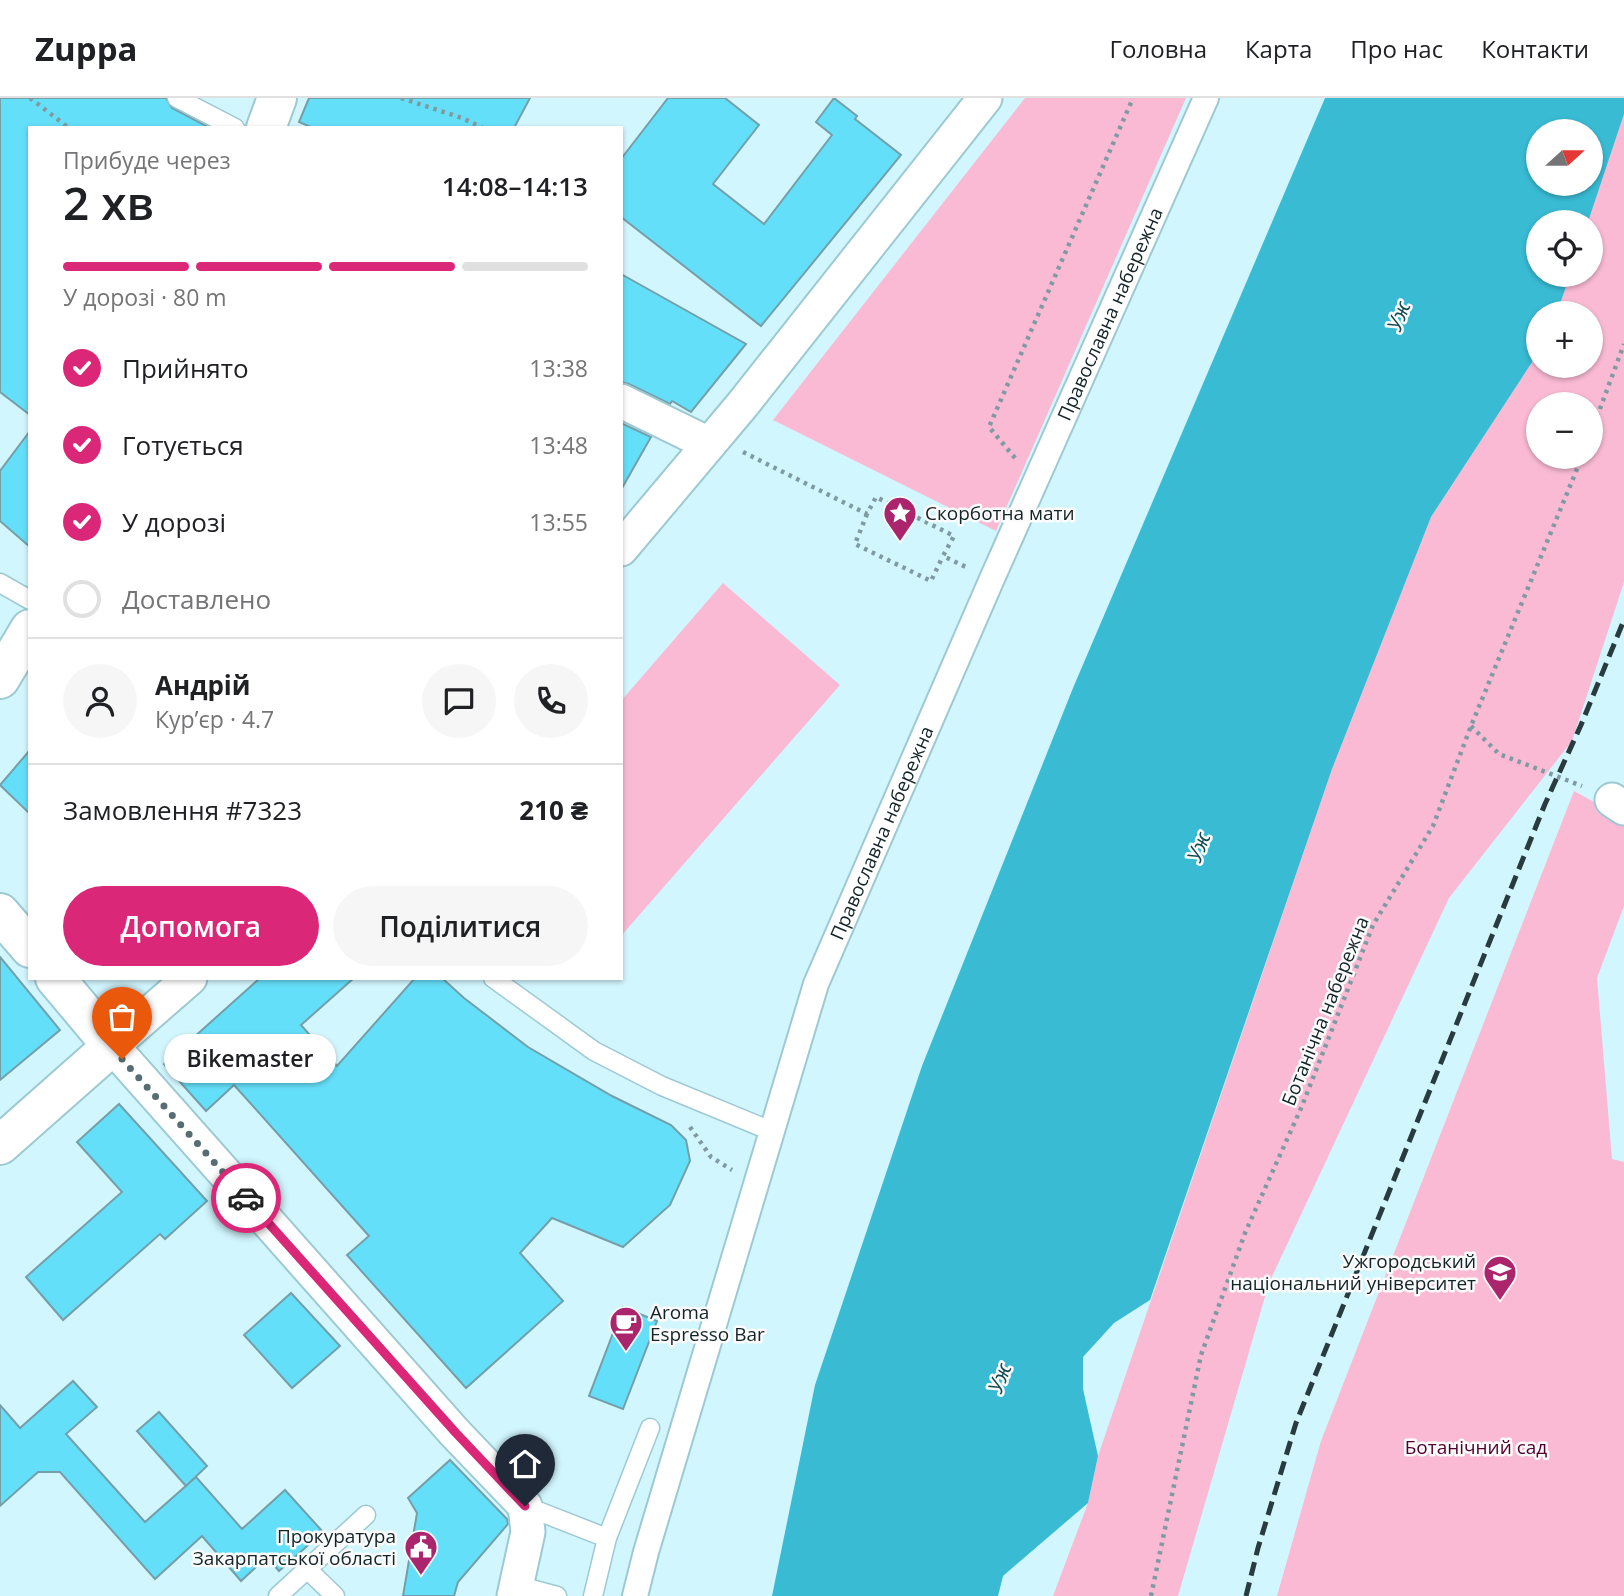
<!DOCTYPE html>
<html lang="uk">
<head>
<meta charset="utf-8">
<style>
  :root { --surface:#fff; --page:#f6f6f6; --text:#202124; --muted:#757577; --line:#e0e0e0; --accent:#db2777 }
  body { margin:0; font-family:"Open Sans",sans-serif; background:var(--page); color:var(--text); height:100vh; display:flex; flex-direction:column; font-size:26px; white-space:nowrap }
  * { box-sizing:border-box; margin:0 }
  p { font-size:23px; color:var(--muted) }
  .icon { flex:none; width:38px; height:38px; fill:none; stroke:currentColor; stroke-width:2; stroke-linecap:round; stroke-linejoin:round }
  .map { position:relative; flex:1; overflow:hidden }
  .side { position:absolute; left:28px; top:28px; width:595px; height:854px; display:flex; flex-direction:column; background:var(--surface); border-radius:0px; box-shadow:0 2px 5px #0004 }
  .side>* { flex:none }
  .needle { width:46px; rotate:69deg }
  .controls { position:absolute; left:1526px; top:21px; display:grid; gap:14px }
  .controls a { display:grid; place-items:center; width:77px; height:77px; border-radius:50%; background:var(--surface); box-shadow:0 2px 5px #0004; font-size:35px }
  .pin { position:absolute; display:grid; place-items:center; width:60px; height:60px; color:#fff; margin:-72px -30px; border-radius:50% 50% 50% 0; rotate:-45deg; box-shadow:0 0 7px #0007 }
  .pin .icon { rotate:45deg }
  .courier { position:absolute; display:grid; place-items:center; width:70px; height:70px; margin:-35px; border:5px solid #db2777; border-radius:50%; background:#fff; color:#222; box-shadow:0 2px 9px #0007 }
  .bubble { position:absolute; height:49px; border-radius:24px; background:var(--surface); box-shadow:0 2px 5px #0004; font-size:23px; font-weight:600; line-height:49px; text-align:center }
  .headline em { font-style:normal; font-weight:600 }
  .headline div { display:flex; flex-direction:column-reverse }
  .headline { display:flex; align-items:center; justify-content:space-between; height:119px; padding:0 35px }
  h1 { font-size:46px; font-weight:600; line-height:52px }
  .bar { display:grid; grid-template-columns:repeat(4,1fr); gap:10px 7px; align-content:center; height:84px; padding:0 35px }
  .bar i { height:9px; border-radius:5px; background:var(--line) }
  .bar .active { background:var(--accent) }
  .bar p { grid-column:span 4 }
  .line { display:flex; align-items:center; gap:18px; padding:0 35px; border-top:2px solid var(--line) }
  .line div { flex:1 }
  .round { display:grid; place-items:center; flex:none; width:74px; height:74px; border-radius:37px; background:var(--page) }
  ol { padding:0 35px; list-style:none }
  li { display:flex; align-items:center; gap:21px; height:77px }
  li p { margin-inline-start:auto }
  li .icon { padding:7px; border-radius:50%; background:var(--accent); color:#fff; stroke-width:4 }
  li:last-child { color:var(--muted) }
  li i { width:38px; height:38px; border:4px solid var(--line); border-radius:50% }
  .primary-button { display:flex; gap:14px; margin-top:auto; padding:14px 35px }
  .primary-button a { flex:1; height:80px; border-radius:42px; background:var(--accent); color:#fff; font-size:28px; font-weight:600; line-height:80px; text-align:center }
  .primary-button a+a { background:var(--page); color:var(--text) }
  header { display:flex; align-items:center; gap:42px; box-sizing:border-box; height:98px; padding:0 35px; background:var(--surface); border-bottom:2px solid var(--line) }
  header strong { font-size:33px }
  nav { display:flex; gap:38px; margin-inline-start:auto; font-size:24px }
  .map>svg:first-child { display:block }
  .green { fill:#fabad4; fill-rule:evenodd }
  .water { fill:#39bbd4; fill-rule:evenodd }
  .building { fill:#64dff9; stroke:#749fa9; stroke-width:2 }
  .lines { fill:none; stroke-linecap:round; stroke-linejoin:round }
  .service-casing { stroke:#9dc9d3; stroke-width:21 }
  .pedestrian-casing { stroke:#9dc9d3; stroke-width:28 }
  .minor-casing { stroke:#9dc9d3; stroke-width:37 }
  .secondary-casing { stroke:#9dc9d3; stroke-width:42 }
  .path { stroke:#7f9ba1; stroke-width:4.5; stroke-dasharray:3.5 5; stroke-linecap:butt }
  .service { stroke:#fff; stroke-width:18 }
  .pedestrian { stroke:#fff; stroke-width:24 }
  .minor { stroke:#fff; stroke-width:33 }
  .secondary { stroke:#fff; stroke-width:38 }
  .rail { stroke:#283b3f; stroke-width:5; stroke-dasharray:14 7; stroke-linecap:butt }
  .done { stroke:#566e73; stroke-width:7; stroke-dasharray:0 12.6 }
  .route { stroke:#db2777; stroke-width:9 }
  .labels { text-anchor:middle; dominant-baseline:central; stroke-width:5; stroke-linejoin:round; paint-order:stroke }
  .street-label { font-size:19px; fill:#132428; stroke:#fbfbfb }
  .poi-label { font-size:19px; fill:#132428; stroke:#fbfbfb; text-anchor:start }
  .park-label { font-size:19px; fill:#51012e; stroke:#fbfbfb }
  .water-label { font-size:21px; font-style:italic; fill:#104852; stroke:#fbfbfb }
</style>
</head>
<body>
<header>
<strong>Zuppa</strong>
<nav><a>Головна</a><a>Карта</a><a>Про нас</a><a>Контакти</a></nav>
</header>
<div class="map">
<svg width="1624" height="1498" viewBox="0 0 1624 1498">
  <rect width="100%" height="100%" fill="#d2f6fe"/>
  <path class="green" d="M1025,0h161l-190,433 -223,-111z
    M1624,16v468l-52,159 -123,157 -180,385 -91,313h-125l35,-93 10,-47 234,-687 99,-252 107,-164v13h53v-53h-34l13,-38h21v-53h-3zM1538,306h53v53h-53z
    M723,485l117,102 -219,251v-235z
    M1574,693l33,18 17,13v84l-27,72 15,181 12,3v434h-347l44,-155z"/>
  <path class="water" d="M1325,0h299v16l-36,108h-50v53h32l-13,38h-19v40l-107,164 -99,252 -182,531 -36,23 -31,34v32l15,67 -10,47 -85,73 -5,20h-226l43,-211 107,-319 151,-378zM1538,33h53v53h-53z"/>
  <path class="building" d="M0,0h166l6,10 38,20h-180v287l-30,-23z
    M309,0h221l-16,30h-201l-14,-6z
    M668,0h57l34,27 -46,59 51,40 68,-89 -16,-13 18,-24 23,18 -2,3 46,36 -140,171 -140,-109v-58z
    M621,176l125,70 -55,68 -19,-11 -2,3 -41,-20 -8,-2z
    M621,325l30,14 -30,53z
    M30,333v116l-30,-26v-50z
    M30,652v64l-30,-29z
    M0,859l60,73 -60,50z
    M260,880h94l-53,47 36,41 78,-88h27l22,20 64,49 84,49 59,29 15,15 4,21 -20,44 -47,42 -71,-29 -32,35 43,48 -97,87 -119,-133 22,-19 -135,-151 -28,26 -42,-47z
    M119,1006l88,97 -42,38 -5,-5 -97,86 -37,-43 96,-85 -45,-50z
    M291,1195l49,53 -48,42 -48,-53z
    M623,1209l34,14 -34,88 -34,-13z
    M73,1283l24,26 -31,27 79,88 51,-45 46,52 43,-39 38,42 -44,39 -12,-14 -26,24 -39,-45 -47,43 -95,-107h-22l-38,34v-101l20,23z
    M159,1314l48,54 -21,20 -49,-55z
    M450,1362l57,59 1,5 -50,58 -4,14h-51l14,-83 -9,-15z"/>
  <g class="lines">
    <defs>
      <path id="service" d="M177,0l58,30
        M0,485l30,17
        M493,880l101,73 68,35 109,45
        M525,1408l82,32 43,-110
        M307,1471l28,27
        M516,1487l41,11
        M278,1498l88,-81
        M593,1498l14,-58"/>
      <g id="pedestrian">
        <path id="s1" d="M635,1498l11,-44 170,-568 175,-403 215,-483"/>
      </g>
      <path id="minor" d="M621,303l88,43
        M621,451l122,-145 242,-306
        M1612,702l12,8
        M190,880l-78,68 343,387 70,73 3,26 -14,64"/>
      <path id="secondary" d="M266,30l11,-30
        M0,581l30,-50
        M0,815l30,35
        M0,1047l112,-99 -57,-68"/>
    </defs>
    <use href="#service" class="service-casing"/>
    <use href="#pedestrian" class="pedestrian-casing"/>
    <use href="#minor" class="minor-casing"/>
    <use href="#secondary" class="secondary-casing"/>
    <path class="path" d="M30,0l39,30
      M401,0l61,20 21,10
      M1591,335l33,-89
      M743,354l124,62 9,-17 78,39 -11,20 23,11
      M1015,360l-26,-31 144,-329
      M867,416l-12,30 76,37 12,-25
      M1471,628l28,28 83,32
      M690,1029l21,30 21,13
      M1151,1498l50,-241 44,-122 57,-127 71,-181 60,-99 38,-100 111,-269"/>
    <use href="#service" class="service"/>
    <use href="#pedestrian" class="pedestrian"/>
    <use href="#minor" class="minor"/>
    <use href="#secondary" class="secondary"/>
    <path class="rail" d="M1246,1498l12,-48 38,-125 249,-619 36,-79 43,-105"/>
  </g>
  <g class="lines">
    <path class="done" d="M122,961l124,139"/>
    <path class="route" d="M246,1100l210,235 69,73"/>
  </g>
  <defs>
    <symbol id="sight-pin" viewBox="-11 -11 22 30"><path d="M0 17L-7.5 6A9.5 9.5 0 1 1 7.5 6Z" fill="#ab256c" stroke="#fbfbfb"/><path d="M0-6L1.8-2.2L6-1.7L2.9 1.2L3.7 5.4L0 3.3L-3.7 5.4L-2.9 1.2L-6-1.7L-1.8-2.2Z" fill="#fff"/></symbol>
    <symbol id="university-pin" viewBox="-11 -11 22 30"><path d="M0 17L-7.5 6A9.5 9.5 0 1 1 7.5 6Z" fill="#ab256c" stroke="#fbfbfb"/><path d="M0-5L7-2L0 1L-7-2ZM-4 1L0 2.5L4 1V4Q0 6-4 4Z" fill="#fff"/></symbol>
    <symbol id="cafe-pin" viewBox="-11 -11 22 30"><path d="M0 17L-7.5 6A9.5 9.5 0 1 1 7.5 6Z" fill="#ab256c" stroke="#fbfbfb"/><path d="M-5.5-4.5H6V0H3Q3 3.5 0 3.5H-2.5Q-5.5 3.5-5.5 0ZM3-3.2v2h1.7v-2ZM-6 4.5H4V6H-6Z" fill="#fff"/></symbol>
    <symbol id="civic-pin" viewBox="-11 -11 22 30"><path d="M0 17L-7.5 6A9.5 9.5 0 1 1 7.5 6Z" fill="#ab256c" stroke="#fbfbfb"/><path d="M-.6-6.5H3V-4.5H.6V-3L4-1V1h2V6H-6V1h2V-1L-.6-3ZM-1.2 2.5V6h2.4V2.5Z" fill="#fff"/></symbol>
  </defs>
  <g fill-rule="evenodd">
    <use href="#sight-pin" x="881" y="396" width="38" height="52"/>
    <use href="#university-pin" x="1481" y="1155" width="38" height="52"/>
    <use href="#cafe-pin" x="607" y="1206" width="38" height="52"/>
    <use href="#civic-pin" x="402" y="1430" width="38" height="52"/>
  </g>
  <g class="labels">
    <g class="street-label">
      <text stroke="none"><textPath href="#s1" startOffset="1370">Православна набережна</textPath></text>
      <text stroke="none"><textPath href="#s1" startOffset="803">Православна набережна</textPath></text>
      <text transform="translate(1325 913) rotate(-68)">Ботанічна набережна</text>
    </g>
    <g class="poi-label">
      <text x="925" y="415">Скорботна мати</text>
      <text x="1476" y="1163" text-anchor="end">Ужгородський<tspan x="1476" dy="22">національний університет</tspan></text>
      <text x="650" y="1214">Aroma<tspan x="650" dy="22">Espresso Bar</tspan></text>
      <text x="396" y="1438" text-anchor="end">Прокуратура<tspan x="396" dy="22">Закарпатської області</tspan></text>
    </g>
    <g class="park-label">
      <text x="1476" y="1349">Ботанічний сад</text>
    </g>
    <g class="water-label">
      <text transform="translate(1398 218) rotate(-69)">Уж</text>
      <text transform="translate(1198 749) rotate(-69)">Уж</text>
      <text transform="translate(999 1280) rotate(-69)">Уж</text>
    </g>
  </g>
</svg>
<div class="controls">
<a><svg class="needle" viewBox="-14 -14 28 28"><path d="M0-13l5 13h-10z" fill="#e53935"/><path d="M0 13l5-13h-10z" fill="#757577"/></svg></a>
<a><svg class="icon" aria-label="locate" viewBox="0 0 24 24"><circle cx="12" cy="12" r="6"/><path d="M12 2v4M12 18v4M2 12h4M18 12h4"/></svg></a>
<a>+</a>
<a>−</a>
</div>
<div class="pin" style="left:122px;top:961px;background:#ea580c"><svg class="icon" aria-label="bag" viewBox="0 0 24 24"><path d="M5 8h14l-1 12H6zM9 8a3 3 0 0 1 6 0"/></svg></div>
<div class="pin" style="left:525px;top:1408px;background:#1f2937"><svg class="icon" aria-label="home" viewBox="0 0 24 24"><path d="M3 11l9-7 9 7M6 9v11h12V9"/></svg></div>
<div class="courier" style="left:246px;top:1100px"><svg class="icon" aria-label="car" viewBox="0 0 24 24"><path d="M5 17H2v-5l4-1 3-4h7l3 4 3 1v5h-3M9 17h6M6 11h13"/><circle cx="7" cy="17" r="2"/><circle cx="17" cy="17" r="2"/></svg></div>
<div class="bubble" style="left:164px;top:936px;width:172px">Bikemaster</div>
<section class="side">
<div class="headline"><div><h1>2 хв</h1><p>Прибуде через</p></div><em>14:08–14:13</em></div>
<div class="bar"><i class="active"></i><i class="active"></i><i class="active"></i><i></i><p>У дорозі · 80 m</p></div>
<ol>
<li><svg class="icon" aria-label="check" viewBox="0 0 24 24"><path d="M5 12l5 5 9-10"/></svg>Прийнято<p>13:38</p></li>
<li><svg class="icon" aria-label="check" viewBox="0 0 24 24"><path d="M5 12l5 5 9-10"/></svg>Готується<p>13:48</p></li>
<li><svg class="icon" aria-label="check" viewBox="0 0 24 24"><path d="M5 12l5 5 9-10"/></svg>У дорозі<p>13:55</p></li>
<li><i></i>Доставлено</li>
</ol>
<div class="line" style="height:126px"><a class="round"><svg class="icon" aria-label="person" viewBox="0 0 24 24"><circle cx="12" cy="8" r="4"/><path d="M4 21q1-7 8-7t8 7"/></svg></a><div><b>Андрій</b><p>Кур’єр · 4.7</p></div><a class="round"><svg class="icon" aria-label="chat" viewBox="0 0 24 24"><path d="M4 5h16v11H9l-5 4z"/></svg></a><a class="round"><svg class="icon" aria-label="phone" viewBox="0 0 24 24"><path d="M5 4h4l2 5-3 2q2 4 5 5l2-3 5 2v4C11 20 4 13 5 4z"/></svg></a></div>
<div class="line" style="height:91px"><div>Замовлення #7323</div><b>210 ₴</b></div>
<div class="primary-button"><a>Допомога</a><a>Поділитися</a></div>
</section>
</div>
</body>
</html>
